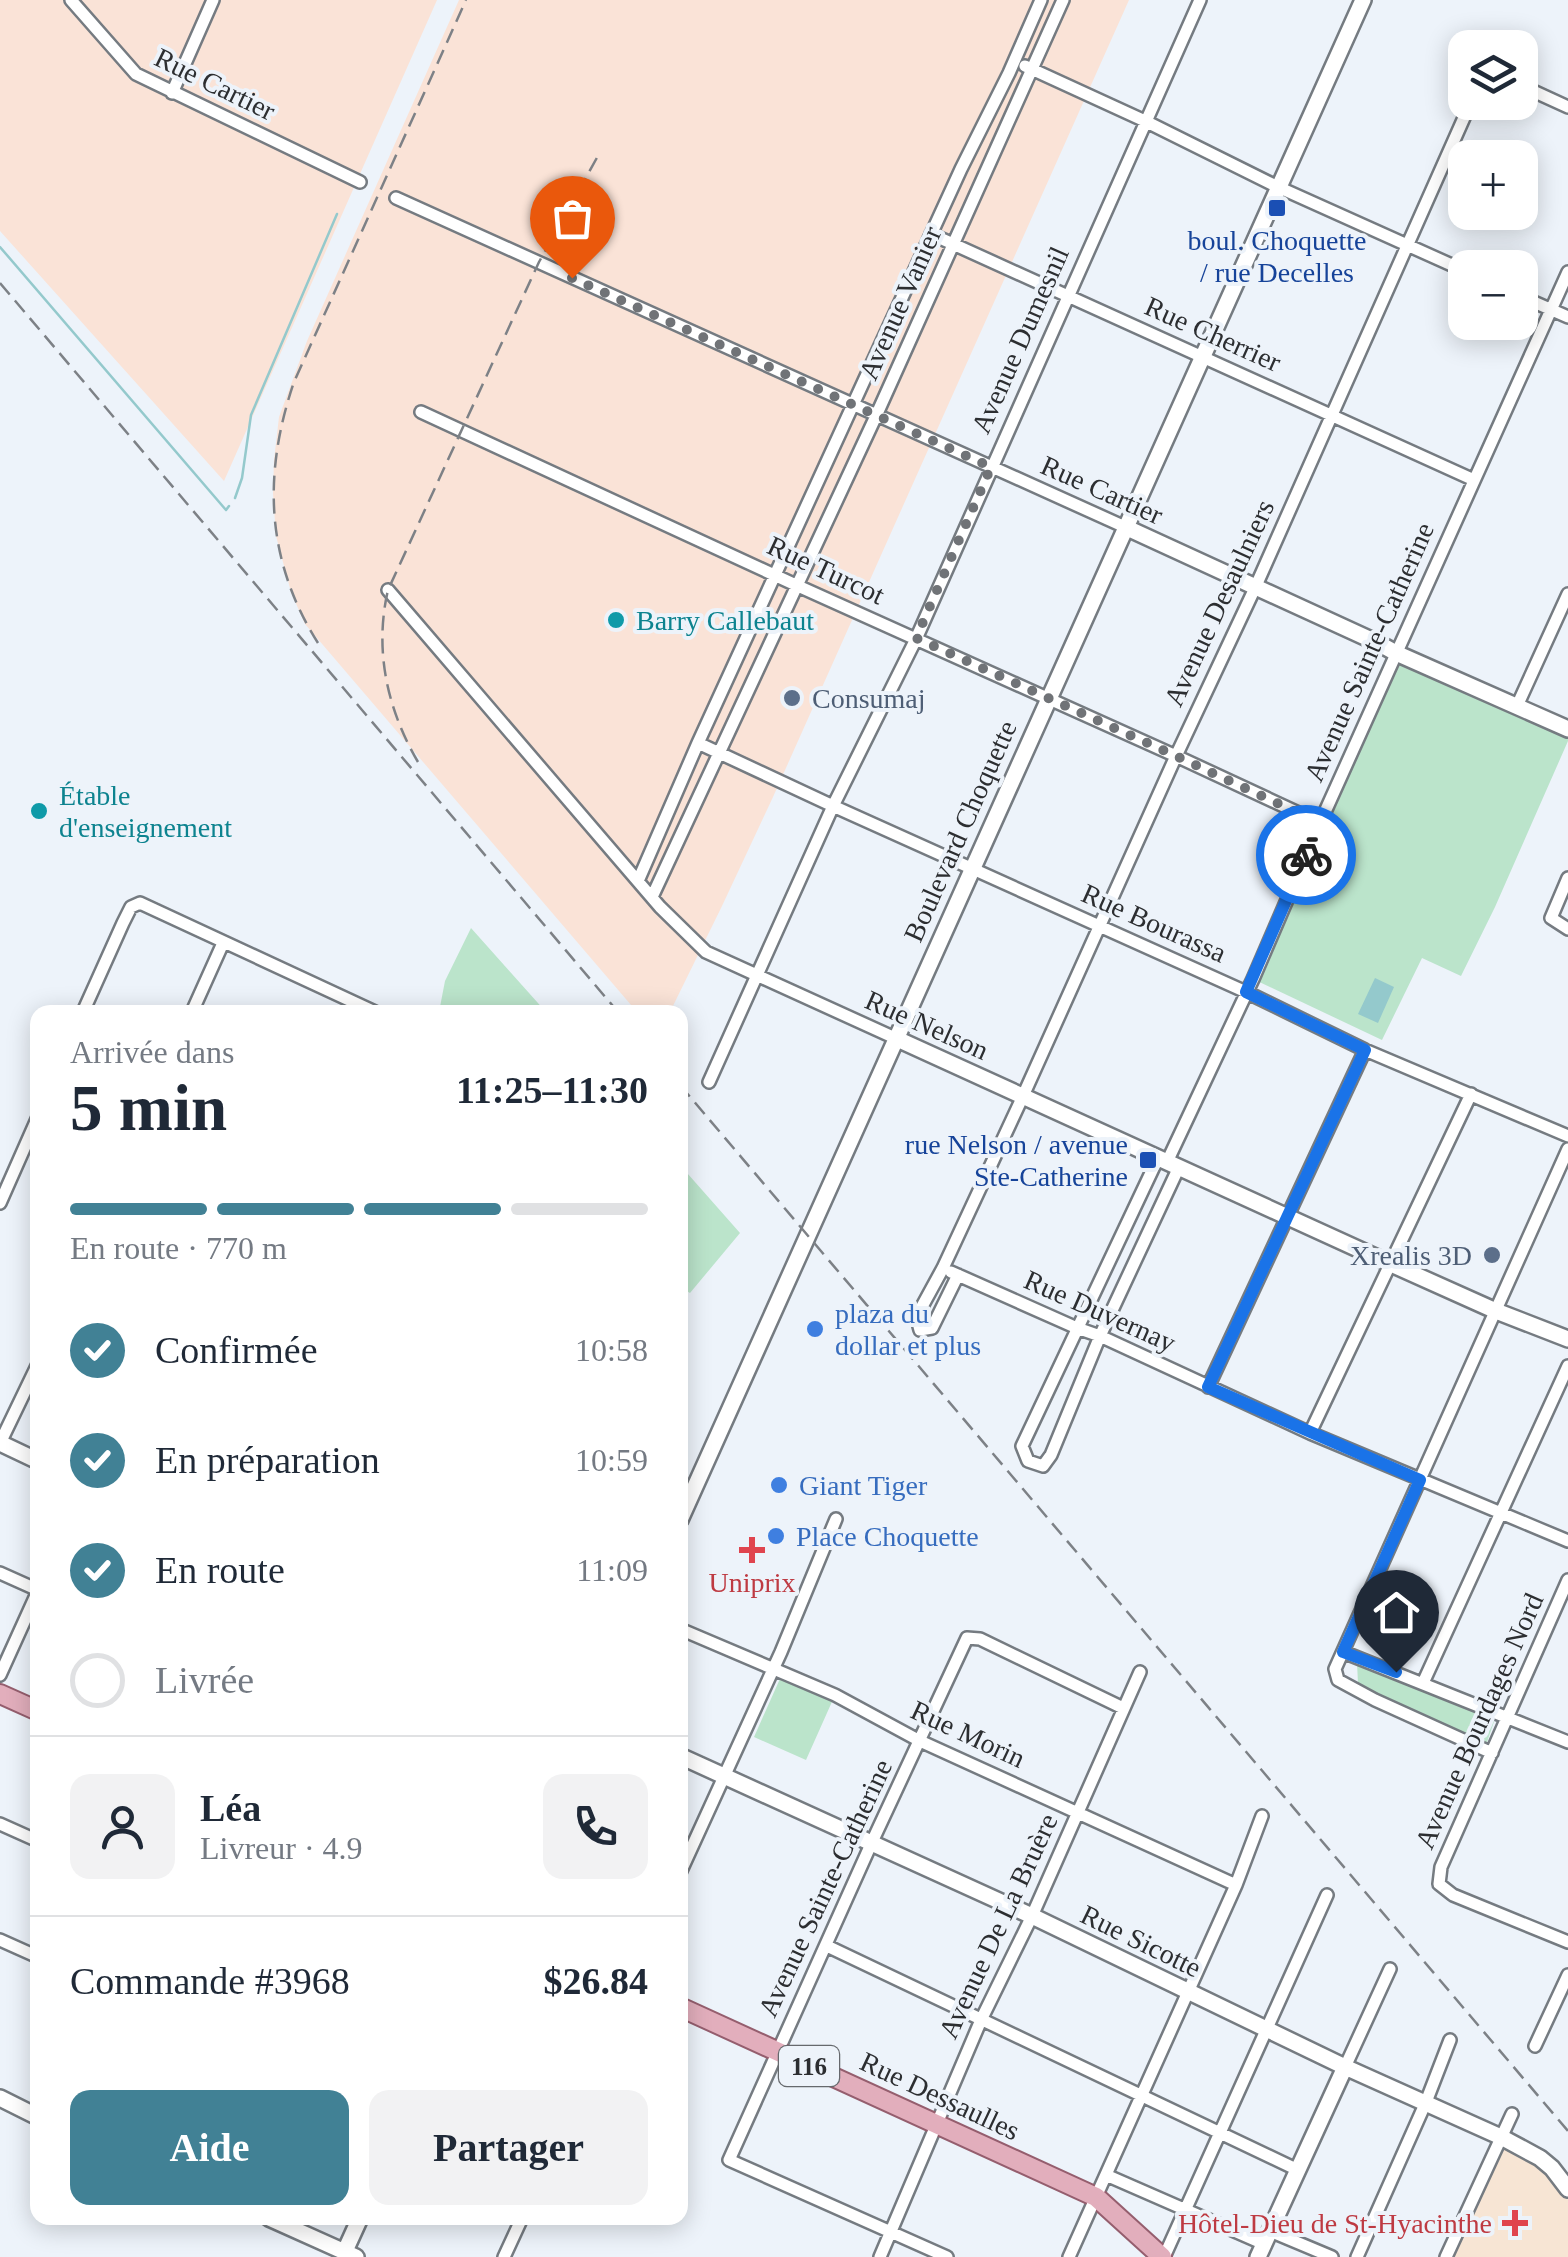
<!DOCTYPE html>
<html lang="fr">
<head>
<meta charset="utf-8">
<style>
  :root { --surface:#fff; --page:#f2f2f3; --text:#1f2937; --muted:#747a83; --line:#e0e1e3; --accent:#418195 }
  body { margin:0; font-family:"Times New Roman",serif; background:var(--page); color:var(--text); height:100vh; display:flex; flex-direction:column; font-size:38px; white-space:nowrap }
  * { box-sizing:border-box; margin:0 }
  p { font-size:32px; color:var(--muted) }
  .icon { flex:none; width:55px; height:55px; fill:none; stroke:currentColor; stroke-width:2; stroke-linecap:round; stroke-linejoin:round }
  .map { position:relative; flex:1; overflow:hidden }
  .details { position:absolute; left:30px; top:1005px; width:658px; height:1220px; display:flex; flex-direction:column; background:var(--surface); border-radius:20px; box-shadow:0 5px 25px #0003 }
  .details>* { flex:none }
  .tools { position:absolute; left:1448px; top:30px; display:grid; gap:20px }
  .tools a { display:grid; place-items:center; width:90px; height:90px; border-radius:20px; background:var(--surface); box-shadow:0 5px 25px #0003; font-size:50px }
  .pin { position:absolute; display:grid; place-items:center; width:85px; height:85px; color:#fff; margin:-102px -42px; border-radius:50% 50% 50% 0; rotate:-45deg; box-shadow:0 0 10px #0007 }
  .pin .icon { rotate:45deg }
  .courier { position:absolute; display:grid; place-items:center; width:100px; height:100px; margin:-50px; border:8px solid #1a73e8; border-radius:50%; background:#fff; color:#222; box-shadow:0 2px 12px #0007 }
  .overview em { font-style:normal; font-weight:800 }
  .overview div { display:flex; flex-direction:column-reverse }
  .overview { display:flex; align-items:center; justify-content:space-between; height:170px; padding:0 40px }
  h1 { font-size:65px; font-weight:800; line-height:75px }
  .bar { display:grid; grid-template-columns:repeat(4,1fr); gap:15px 10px; align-content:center; height:120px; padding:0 40px }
  .bar i { height:12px; border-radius:8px; background:var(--line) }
  .bar .selected { background:var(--accent) }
  .bar p { grid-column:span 4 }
  .line { display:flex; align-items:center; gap:25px; padding:0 40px; border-top:2px solid var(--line) }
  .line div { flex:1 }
  .round { display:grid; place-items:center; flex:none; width:105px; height:105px; border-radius:20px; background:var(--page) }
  ol { padding:0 40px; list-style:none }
  li { display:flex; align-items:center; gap:30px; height:110px }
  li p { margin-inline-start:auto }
  li .icon { padding:10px; border-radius:50%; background:var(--accent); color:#fff; stroke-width:4 }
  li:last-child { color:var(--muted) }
  li i { width:55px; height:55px; border:5px solid var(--line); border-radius:50% }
  .button { display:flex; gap:20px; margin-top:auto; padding:20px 40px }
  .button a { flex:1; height:115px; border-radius:20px; background:var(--accent); color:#fff; font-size:40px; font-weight:800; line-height:115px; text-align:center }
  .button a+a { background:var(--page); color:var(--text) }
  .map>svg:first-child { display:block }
  .industrial { fill:#fae3d7 }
  .medical { fill:#f7e5d4 }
  .green { fill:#bbe4cb }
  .water { fill:#94c9cc }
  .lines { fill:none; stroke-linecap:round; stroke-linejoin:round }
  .stream { stroke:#94c9cc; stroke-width:2.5 }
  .street-casing { stroke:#757b81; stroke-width:16 }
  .secondary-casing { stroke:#757b81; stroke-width:20 }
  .primary-casing { stroke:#955e6e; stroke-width:22 }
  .street { stroke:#fff; stroke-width:11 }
  .secondary { stroke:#fff; stroke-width:15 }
  .primary { stroke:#e2aebc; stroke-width:18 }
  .rail { stroke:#7d8186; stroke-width:2.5; stroke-dasharray:15 8; stroke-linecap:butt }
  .done { stroke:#707377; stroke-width:10; stroke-dasharray:0 18 }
  .route { stroke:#1a73e8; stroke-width:12 }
  .transit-dot { fill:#1a4fb4; stroke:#edf3fa; stroke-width:4 }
  .culture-dot { fill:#0f9aa8; stroke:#edf3fa; stroke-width:4 }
  .service-dot { fill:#5c6f8a; stroke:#edf3fa; stroke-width:4 }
  .shop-dot { fill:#3f7fe0; stroke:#edf3fa; stroke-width:4 }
  .health-dot { fill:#e0444e; stroke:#edf3fa; stroke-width:4 }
  .labels { text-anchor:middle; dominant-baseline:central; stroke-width:8; stroke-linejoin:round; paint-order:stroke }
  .shield { fill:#edf3fa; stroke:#66696d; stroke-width:2.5 }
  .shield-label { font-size:25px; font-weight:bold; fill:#2c2e31 }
  .street-label { font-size:28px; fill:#2c2e31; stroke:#edf3fa }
  .transit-label { font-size:28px; fill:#164399; stroke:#edf3fa }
  .culture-label { font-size:28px; fill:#0d838f; stroke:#edf3fa; text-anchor:start }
  .service-label { font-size:28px; fill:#4e5e75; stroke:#edf3fa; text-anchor:start }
  .shop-label { font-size:28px; fill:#366cbe; stroke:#edf3fa; text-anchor:start }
  .health-label { font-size:28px; fill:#be3a42; stroke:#edf3fa }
</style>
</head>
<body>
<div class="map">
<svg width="1568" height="2257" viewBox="0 0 1568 2257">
  <rect width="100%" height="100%" fill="#edf3fa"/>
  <path class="industrial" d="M0,0h437l-213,481 -224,-250z
    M459,0h670l-356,797 -51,109 -52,106h-33l-332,-388 -14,-32 -15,-56 -3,-43 1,-33 5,-43 28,-76z"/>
  <path class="medical" d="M1501,2137l67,52v68h-122z"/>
  <path class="green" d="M1396,653l172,76v12l-73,166 -34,69 -39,-18 -40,82 -129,-61z
    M471,928l75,84h-107l6,-31z
    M680,1165l60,68 -50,60 -10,-6z
    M1357,1662l139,54 -10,29 -128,-61z
    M783,1672l52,23 -29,65 -52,-23z"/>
  <path class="water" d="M1375,978l19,9 -16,36 -20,-9z"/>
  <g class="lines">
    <path class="stream" d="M0,247l226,263 3,-4
      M235,498l7,-20 9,-63 86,-201"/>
    <defs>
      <path id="street" d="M71,0l65,74 224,108
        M1025,66l120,55 133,66 187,84
        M1520,85l48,22
        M172,93l41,-93
        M396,198l729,329
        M931,234l543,246
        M1520,296l48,21
        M421,412l377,174 378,170 144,67
        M388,590l272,317 46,45 189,86
        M1517,706l51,-112
        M698,743l135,63 413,186 119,58 203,86
        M1568,878l-17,40 17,11
        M638,881l60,-138 263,-574 48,-96 32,-73
        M652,897l224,-481 187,-416
        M83,1012l40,-89 8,-16 9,-4 235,109
        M192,1012l31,-69
        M709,1082l124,-276 83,-167 284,-639
        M1158,1158l-136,288 6,15 15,5 8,-11 49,-119 79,-169
        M1167,1162l86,-183 67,-156 248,-551
        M0,1203l38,-86
        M951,1272l126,56 23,8 210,97 258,108
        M958,1275l-26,53 -12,2 -3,-11 2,-7 24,-44 80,-172 153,-340 79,-168 216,-486
        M1208,1387l157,-337
        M1310,1433l161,-339
        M0,1443l38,-79
        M0,1573l38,17
        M1568,1580l-127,287 -2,17 14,11 115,47
        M680,1629l155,66 85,46 316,144
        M1343,1652l225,90
        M0,1675l38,-84
        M1423,1683l145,-317
        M1492,1753l-117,-53 -37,-20 -3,-11 233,-520
        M0,1824l38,17
        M680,1873l101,-221 55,-133
        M0,1940l38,17
        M827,1946l471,224
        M1535,2046l33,-71
        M1345,2067l45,-98
        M1106,2175l158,69
        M1270,2231l62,26
        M504,2257l18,-39
        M880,2257l101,-237 51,-104 108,-244
        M947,2257l-218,-97 143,-318 95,-204 13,1 143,69
        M1069,2257l167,-372 26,-69
        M1164,2257l163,-362
        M1357,2257l69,-155 24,-62
        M1446,2257l66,-143"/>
      <path id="secondary" d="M1125,527l253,116 18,10 172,76
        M895,1038l496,226 105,47 72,28
        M0,1443l38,18
        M680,1520l683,-1520
        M680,1756l352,160 313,151 156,70 39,21 12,10 16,21
        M0,2098l38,19
        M269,2218l87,39
        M345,2251l15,-33
        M1258,2257l87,-190"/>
      <path id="primary" d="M0,1694l38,17
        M680,2007l416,190 66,60"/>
    </defs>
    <use href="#street" class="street-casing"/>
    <use href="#secondary" class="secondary-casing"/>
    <use href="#primary" class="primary-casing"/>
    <use href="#street" class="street"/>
    <use href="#secondary" class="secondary"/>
    <use href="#primary" class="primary"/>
    <path class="rail" d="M0,283l618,729
      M318,643c-53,-84 -55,-170 -24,-261l172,-382
      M418,762c-31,-53 -44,-112 -30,-172l151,-328 60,-108
      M680,1085l888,1046"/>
  </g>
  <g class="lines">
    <path class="done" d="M572,278l419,189 -75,171 260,118 144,67 -14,32"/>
    <path class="route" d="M1306,855l-60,137 119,58 -157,337 212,93 -77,172 53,20"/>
  </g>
  <g class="transit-dot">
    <rect x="1267" y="198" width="20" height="20" rx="5"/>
    <rect x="1138" y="1150" width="20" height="20" rx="5"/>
  </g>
  <g class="culture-dot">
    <circle cx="616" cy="620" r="10"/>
    <circle cx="39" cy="811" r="10"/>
  </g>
  <g class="service-dot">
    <circle cx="792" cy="698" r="10"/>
    <circle cx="1492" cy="1255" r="10"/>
  </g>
  <g class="shop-dot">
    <circle cx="815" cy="1329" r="10"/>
    <circle cx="779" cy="1485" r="10"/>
    <circle cx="776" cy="1536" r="10"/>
  </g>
  <g class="health-dot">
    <path d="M747 1535h10v10h10v10h-10v10h-10v-10h-10v-10h10z"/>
    <path d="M1510 2208h10v10h10v10h-10v10h-10v-10h-10v-10h10z"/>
  </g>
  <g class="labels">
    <rect class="shield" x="779" y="2046" width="60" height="40" rx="8"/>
    <g class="shield-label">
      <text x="809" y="2066">116</text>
    </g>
    <g class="street-label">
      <text transform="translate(215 84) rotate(26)">Rue Cartier</text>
      <text transform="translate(900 303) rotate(-66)">Avenue Vanier</text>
      <text transform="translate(1213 334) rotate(24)">Rue Cherrier</text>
      <text transform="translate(1020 340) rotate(-66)">Avenue Dumesnil</text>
      <text transform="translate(1102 490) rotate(24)">Rue Cartier</text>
      <text transform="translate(826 570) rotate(25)">Rue Turcot</text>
      <text transform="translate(1219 603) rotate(-65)">Avenue Desaulniers</text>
      <text transform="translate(1369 652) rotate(-66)">Avenue Sainte-Catherine</text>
      <text transform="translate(960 831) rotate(-66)">Boulevard Choquette</text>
      <text transform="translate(1154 923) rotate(24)">Rue Bourassa</text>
      <text transform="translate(927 1025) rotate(24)">Rue Nelson</text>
      <text transform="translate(1100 1311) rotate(24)">Rue Duvernay</text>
      <text transform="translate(1479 1721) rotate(-66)">Avenue Bourdages Nord</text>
      <text transform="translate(968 1734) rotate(25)">Rue Morin</text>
      <text transform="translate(825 1888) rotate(-65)">Avenue Sainte-Catherine</text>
      <text transform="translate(998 1926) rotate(-65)">Avenue De La Bruère</text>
      <text transform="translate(1141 1941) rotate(26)">Rue Sicotte</text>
      <text transform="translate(940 2096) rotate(25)">Rue Dessaulles</text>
    </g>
    <g class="transit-label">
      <text x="1277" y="240">boul. Choquette<tspan x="1277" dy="32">/ rue Decelles</tspan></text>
      <text x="1128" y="1144" text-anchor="end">rue Nelson / avenue<tspan x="1128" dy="32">Ste-Catherine</tspan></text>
    </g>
    <g class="culture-label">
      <text x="636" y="620">Barry Callebaut</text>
      <text x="59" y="795">Étable<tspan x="59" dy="32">d'enseignement</tspan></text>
    </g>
    <g class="service-label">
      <text x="812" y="698">Consumaj</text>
      <text x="1472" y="1255" text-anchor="end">Xrealis 3D</text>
    </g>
    <g class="shop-label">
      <text x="835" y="1313">plaza du<tspan x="835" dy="32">dollar et plus</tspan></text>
      <text x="799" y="1485">Giant Tiger</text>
      <text x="796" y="1536">Place Choquette</text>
    </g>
    <g class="health-label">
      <text x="752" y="1582">Uniprix</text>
      <text x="1492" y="2223" text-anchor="end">Hôtel-Dieu de St-Hyacinthe</text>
    </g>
  </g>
</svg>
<div class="tools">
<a><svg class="icon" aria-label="layers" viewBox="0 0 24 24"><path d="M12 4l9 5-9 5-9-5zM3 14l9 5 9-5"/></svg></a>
<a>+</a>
<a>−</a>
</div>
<div class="pin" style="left:572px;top:278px;background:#ea580c"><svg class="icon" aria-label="bag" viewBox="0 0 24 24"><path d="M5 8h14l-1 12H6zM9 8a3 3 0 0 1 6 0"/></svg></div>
<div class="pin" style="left:1396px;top:1672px;background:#1f2937"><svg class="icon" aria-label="home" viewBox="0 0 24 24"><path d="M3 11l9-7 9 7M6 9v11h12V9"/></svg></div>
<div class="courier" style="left:1306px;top:855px"><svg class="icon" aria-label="bike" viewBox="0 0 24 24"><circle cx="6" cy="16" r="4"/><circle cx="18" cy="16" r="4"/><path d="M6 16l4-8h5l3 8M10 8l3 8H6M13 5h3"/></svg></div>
<section class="details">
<div class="overview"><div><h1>5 min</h1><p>Arrivée dans</p></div><em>11:25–11:30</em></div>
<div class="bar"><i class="selected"></i><i class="selected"></i><i class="selected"></i><i></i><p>En route · 770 m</p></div>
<ol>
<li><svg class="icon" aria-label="check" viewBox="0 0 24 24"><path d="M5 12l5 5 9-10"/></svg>Confirmée<p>10:58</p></li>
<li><svg class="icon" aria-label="check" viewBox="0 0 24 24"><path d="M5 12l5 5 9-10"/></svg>En préparation<p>10:59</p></li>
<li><svg class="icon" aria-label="check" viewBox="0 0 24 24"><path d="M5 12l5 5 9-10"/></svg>En route<p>11:09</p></li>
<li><i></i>Livrée</li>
</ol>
<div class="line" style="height:180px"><a class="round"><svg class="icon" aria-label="person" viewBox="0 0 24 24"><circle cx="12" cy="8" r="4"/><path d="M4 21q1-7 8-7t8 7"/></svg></a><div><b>Léa</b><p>Livreur · 4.9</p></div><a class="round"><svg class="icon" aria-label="phone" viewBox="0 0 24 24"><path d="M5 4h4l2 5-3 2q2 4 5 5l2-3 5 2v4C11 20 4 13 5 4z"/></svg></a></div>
<div class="line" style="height:130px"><div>Commande #3968</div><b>$26.84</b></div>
<div class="button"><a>Aide</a><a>Partager</a></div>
</section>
</div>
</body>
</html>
